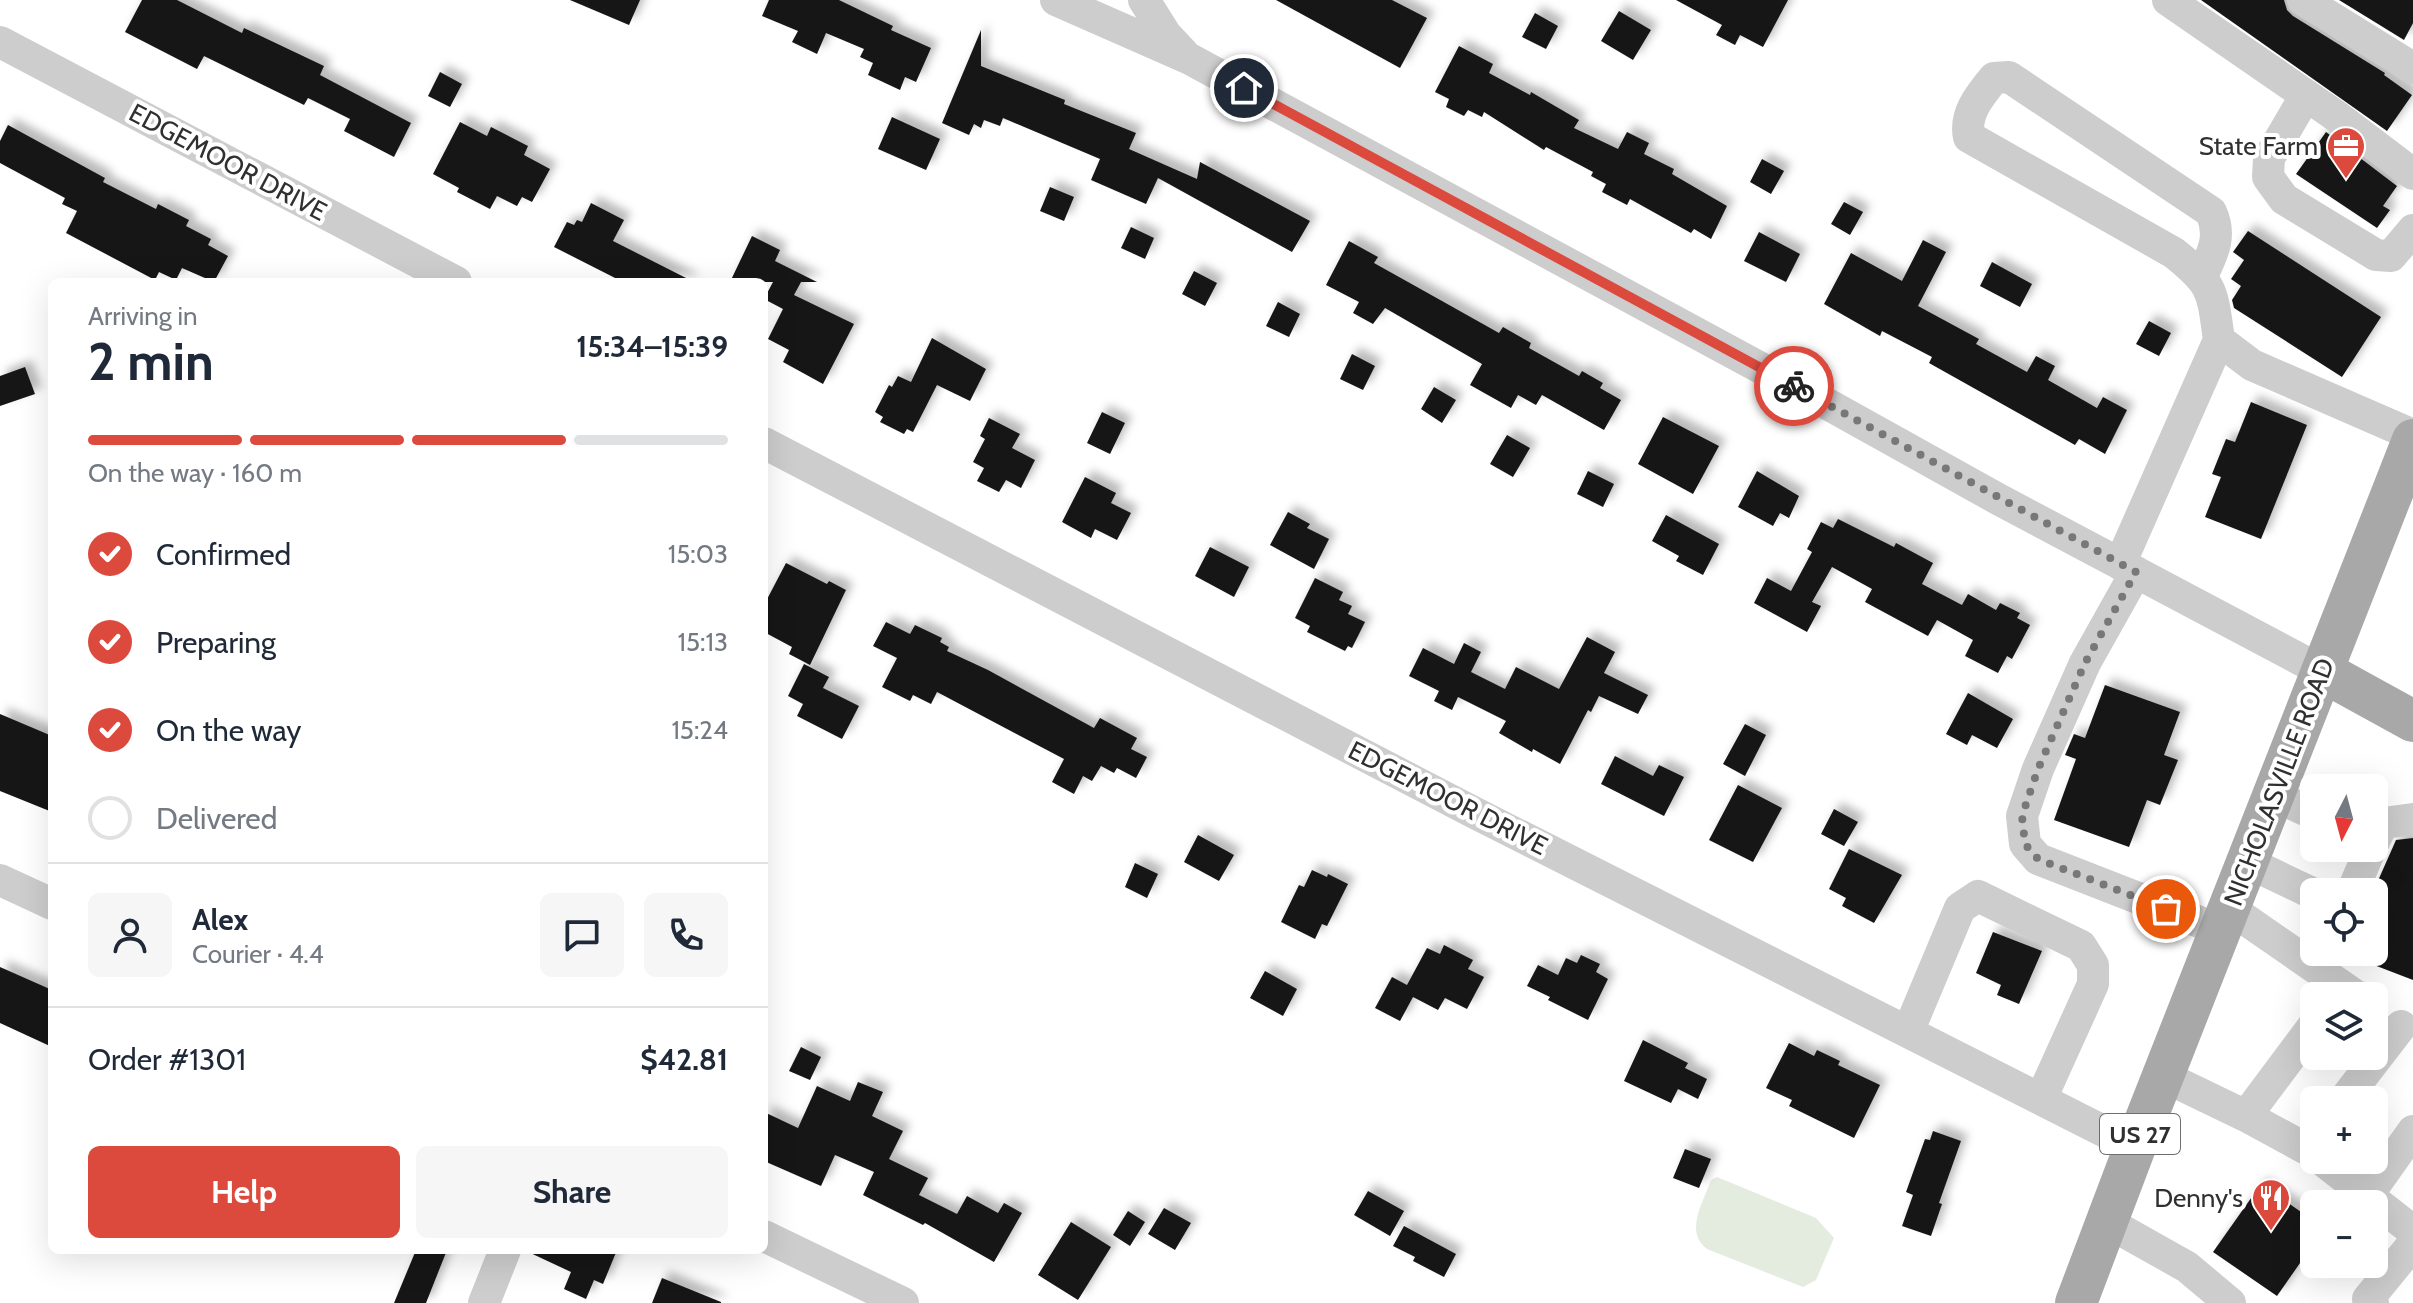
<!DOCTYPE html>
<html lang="en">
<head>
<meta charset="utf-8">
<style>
  :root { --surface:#fff; --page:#f6f6f7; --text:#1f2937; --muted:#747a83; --line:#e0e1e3; --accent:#dc493d }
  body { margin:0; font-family:Cabin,sans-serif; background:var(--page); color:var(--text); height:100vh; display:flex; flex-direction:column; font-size:30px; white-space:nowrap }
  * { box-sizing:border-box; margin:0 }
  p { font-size:26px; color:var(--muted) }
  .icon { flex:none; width:44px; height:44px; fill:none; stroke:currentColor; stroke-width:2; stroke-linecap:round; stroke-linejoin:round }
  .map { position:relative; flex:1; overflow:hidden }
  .panel { position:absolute; left:48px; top:278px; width:720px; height:976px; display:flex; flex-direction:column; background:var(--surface); border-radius:12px; box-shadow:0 8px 32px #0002 }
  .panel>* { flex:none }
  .needle { width:52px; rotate:186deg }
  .fabs { position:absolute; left:2300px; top:774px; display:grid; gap:16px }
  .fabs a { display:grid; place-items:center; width:88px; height:88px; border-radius:12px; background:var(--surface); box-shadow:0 8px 32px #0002; font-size:40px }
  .pin { position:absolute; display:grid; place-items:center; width:68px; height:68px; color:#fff; margin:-34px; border:4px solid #fff; border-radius:50%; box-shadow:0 2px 8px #0007 }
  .courier { position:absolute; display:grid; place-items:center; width:80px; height:80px; margin:-40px; border:6px solid #dc493d; border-radius:50%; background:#fff; color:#222; box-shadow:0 2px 10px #0007 }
  .head em { font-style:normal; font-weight:700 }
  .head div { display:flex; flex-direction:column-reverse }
  .head { display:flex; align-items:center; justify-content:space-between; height:136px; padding:0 40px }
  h1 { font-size:52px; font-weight:700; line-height:60px }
  .bar { display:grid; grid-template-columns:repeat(4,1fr); gap:12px 8px; align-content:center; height:96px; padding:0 40px }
  .bar i { height:10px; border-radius:6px; background:var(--line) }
  .bar .current { background:var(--accent) }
  .bar p { grid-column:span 4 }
  .line { display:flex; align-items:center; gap:20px; padding:0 40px; border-top:2px solid var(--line) }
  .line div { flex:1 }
  .round { display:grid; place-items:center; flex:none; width:84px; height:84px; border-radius:12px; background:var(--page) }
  ol { padding:0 40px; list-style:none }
  li { display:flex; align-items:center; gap:24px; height:88px }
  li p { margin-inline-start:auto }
  li .icon { padding:8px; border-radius:50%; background:var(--accent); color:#fff; stroke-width:4 }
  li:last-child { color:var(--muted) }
  li i { width:44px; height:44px; border:4px solid var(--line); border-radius:50% }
  .primary-button { display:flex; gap:16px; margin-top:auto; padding:16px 40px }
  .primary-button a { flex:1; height:92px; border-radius:12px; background:var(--accent); color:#fff; font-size:32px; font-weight:700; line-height:92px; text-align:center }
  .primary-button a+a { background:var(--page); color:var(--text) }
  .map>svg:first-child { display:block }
  .green { fill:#e4ecdf }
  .building { fill:#171717; filter:url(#shadow) }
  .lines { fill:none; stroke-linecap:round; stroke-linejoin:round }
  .minor { stroke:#cdcdcd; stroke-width:32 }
  .major { stroke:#a8a8a8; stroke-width:42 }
  .done { stroke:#787878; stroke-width:8; stroke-dasharray:0 14.4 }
  .route { stroke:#dc493d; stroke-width:10 }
  .labels { text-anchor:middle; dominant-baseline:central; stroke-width:8; stroke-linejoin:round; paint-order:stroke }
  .shield { fill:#fff; stroke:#6e6e6e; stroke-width:2 }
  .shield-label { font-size:24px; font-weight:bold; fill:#303030 }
  .poi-label { font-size:26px; fill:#303030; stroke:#fff; text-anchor:end }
  .street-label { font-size:26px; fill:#303030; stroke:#fff }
</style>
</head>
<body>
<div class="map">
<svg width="2413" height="1303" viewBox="0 0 2413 1303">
  <defs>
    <filter id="shadow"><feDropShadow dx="7" dy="-7" stdDeviation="4" flood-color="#0004"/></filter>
  </defs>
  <rect width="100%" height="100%" fill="#fff"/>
  <path class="green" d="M1717,1177l99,41 18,20 -18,42 -13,7 -96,-38c-23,-17 -4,-46 4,-69z"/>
  <path class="building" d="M142,0h35l65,33 2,-5 80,38 -4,9 91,48 -17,34 -50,-26 6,-12 -42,-21 -4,7 -100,-49 -7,13 -72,-37z
    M570,0h70l-11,25z
    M769,0h70l54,26 -2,4 40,18 -15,34 -11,-5 -5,13 -32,-15 5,-12 -13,-6 4,-8 -38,-16 -9,21 -25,-12 6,-11 -36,-15z
    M1276,0h116l35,18 -27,50z
    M1676,0h112l-25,47 -23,-12 -5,10 -19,-10 6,-10z
    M2201,0h83l3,10 6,6 92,57 -1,2 28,20 -25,36z
    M2339,0h74v23l-9,17z
    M1619,11l32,19 -18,30 -32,-19z
    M1535,13l23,13 -12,23 -24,-12z
    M981,30v36l84,34 -1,4 72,29 -7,16 68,30 3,-17 110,59 -18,31 -134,-74 -12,26 -55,-24 9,-21 -97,-41 -3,8 -16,-6 -3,8 -7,-4 -5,11 -27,-12z
    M1459,46l34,18 -4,9 41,22 1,-3 48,28 -5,8 44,21 9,-17 22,11 -5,11 30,15 -2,5 55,32 -16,33 -17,-10 -3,4 -61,-34 -3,6 -25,-13 4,-8 -15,-8 2,-4 -47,-25 -2,3 -60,-38 -2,5 -14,-7 -4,6 -18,-9 3,-8 -14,-7z
    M440,72l22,12 -12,23 -22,-11z
    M892,117l48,22 -14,31 -48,-21z
    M460,122l27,14 4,-9 37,19 -4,9 26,14 -18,33 -10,-5 -5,9 -20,-10 -7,13 -33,-17 2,-4 -26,-14z
    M8,125l97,53 -2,4 53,27 2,-5 31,16 -3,6 25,13 -3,6 20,11 -14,26 -32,-14 -6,12 -17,-8 -4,8 -89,-47 11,-22 -15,-7 3,-6 -65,-35v-22z
    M2326,132l71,54 -14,20 7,4 -13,18 -81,-54z
    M1762,159l22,12 -13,23 -21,-12z
    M1050,187l24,10 -10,24 -24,-10z
    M1844,202l19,10 -13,23 -19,-11z
    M591,203l33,17 -11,21 81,41h-71l-69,-35 13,-25 7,3 3,-5 5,2z
    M1131,227l23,11 -9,21 -24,-11z
    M2248,231l133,86 -39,60 -108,-69 -2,-8 9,-14 -10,-7 13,-19 -11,-8z
    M1759,232l41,22 -14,28 -42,-21z
    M752,236l28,14 -5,11 42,21h-16l-7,13 60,29 -31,60 -40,-22 6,-12 -21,-11 15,-30 -19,-10 9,-17h-43z
    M1923,240l23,12 -28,54 61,33 -3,5 51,28 9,-16 19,10 -7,14 49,28 6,-11 24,13 -22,44 -26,-15 -4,6 -146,-82 3,-6 -50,-26 -2,5 -56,-32 27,-51 51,28z
    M1349,241l29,16 -4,6 68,38 57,32 4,-6 28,16 -2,5 50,28 3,-5 21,12 -3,5 21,12 -17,30 -62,-35 -6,10 -18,-10 -7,13 -41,-23 12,-21 -97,-56 -12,16 -20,-11 6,-11 -33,-17z
    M1992,262l40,22 -12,23 -40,-21z
    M1194,271l23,12 -12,23 -23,-12z
    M1278,302l22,12 -11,23 -23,-11z
    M2149,321l22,12 -12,23 -23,-12z
    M932,338l54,31 -16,32 -33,-16 -24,47 -6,-3 -3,5 -24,-12 3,-5 -8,-5 14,-27 3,2 6,-11 13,6z
    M1352,354l23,12 -12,24 -23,-11z
    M25,367l10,27 -35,12v-30z
    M1434,387l22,13 -14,23 -21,-14z
    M2251,402l56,23 -46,114 -56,-22 16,-40 -9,-3 14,-35 9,3z
    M1102,412l23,11 -15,31 -23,-11z
    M1663,417l56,29 -26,48 -55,-30z
    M989,418l31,16 -8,14 23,12 -14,28 -15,-8 -7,12 -22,-11 7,-13 -11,-6 12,-23 -5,-3z
    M1507,435l23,13 -17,29 -23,-13z
    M1588,471l26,13 -11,23 -26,-13z
    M1757,471l42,25 -10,22 -9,-5 -7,13 -35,-19z
    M1085,477l31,16 -5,10 20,10 -14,27 -22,-11 -4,9 -29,-16z
    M1288,512l22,12 -3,4 22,11 -15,30 -44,-24z
    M1666,515l53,29 -16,31 -27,-14 3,-5 -27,-15z
    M1838,519l56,28 2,-4 37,20 -11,21 40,21 6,-11 28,16 4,-7 20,10 -3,5 13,7 -18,34 -5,-3 -9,17 -33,-17 8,-16 -36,-20 -9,16 -63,-34 7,-13 -40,-22 -20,35 9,4 -14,26 -53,-29 13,-25 24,13 21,-39 -5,-3 14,-27 12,6z
    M1210,547l39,20 -15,30 -39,-21z
    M786,563l41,21 2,-3 17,9 -36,75 -21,-11 3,-7 -28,-15v-27z
    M1315,578l28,14 -4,8 13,6 -4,8 17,8 -13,26 -4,-2 -3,5 -38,-19 3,-6 -15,-8z
    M886,622l24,12 5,-9 27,13 -2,4 9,5 -2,4 41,19 106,58 6,-10 37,20 -6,11 16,8 -11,21 -19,-10 -3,5 -13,-7 -9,15 -9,-5 -9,18 -22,-12 12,-23 -127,-67 -6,12 -18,-9 -3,6 -28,-14 15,-29 -24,-12z
    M1587,637l28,15 -11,21 44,22 -10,19 -39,-18 -8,16 -3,-2 -28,54 -27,-15 -1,3 -33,-19 7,-12 -48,-24 -6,13 -18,-9 5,-10 -30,-15 14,-28 31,16 10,-21 17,9 -10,20 34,17 11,-22 43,22z
    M804,664l25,13 -6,11 36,18 -17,33 -45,-23 6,-12 -15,-8z
    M2105,685l75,27 -16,43 14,5 -18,45 -13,-5 -18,47 -75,-27 22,-61 -11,-4 9,-21 11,4z
    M1968,693l45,26 -16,29 -25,-13 -5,10 -21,-11z
    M0,714l52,22v76l-52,-21z
    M1745,724l21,11 -21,41 -22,-12z
    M1615,756l38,20 6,-11 25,12 -20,39 -63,-32z
    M1738,785l44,23 -29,54 -44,-22z
    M1834,809l24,13 -14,24 -23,-12z
    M1198,835l36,20 -15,26 -35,-19z
    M2413,838v142l-39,-15 -1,-73 23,-52z
    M1849,849l53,26 -28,48 -32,-17 4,-8 -17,-9z
    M1135,863l23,11 -11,24 -22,-11z
    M1312,870l15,7 1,-3 20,10 -21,42 -5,-2 -7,15 -34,-17 18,-37 5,2z
    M1993,932l49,19 -23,53 -22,-9 4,-10 -25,-12z
    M1444,945l29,15 -5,9 16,8 -17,32 -22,-11 -7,12 -25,-13 -13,24 -25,-13 17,-31 15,8 20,-37 13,6z
    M1581,955l19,9 -4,8 12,7 -20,41 -40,-20 2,-3 -23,-11 11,-21 20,10 8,-17 11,5z
    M0,967l52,23v57l-52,-24z
    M1265,971l32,18 -14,27 -33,-18z
    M1643,1040l45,23 -3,5 22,11 -9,20 -20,-10 -7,14 -47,-22z
    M1789,1043l25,13 3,-6 23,11 -2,4 42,20 -26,53 -65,-32 3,-6 -26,-12z
    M801,1047l20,10 -11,23 -21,-9z
    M858,1082l25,10 -11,24 31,15 -14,28 39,19 -9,17 38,19 10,-18 31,17 6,-10 18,10 -28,49 -69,-39 -2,2 -60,-30 11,-23 -39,-17 -14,31 -57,-25v-49l34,16 19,-42 33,15z
    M1933,1131l28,10 -22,62 3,1 -11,32 -29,-10 11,-31 -7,-3 19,-53 5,1z
    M1685,1149l26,10 -12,29 -26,-10z
    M2261,1184l53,37v22l-37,53 -64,-44z
    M1368,1191l36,20 -14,25 -36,-21z
    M1164,1208l27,15 -16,27 -27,-16z
    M1128,1211l17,11 -15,24 -17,-11z
    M1071,1222l40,25 -33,53 -40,-25z
    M1404,1226l52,28 -12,23 -31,-16 2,-4 -22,-11z
    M416,1250h31l-21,53h-32z
    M524,1250h93l-14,34 -9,-4 -8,19 -22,-10 7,-17z
    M662,1278l59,24v1h-69z"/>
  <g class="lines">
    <path class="minor" d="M1056,0l132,58 643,348 167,93 324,172
      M1144,0l22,35 17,18
      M2168,0l171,118 74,56
      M2303,0l110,68
      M0,42l456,240
      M2306,95l-37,63 -1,19 16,22 92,56 15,1 22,-26
      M2202,276c11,-23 20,-40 9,-64l-202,-135 -15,1c-14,17 -30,36 -25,59l205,116c40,32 38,37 45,87l33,25 161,70
      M764,443l711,370 660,334
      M2120,564l99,-224
      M2136,572l-51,91 -47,106 -16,47 3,28 13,15 182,71
      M2273,795l41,19
      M2374,842l9,-19 30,-4
      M2247,862l67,32
      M0,880l52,24
      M2352,892l19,-44
      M2229,908l127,88
      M1908,1032l52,-124 18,-12 103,50 12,19v19l-52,115
      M2163,1076l83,40 68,37
      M2344,1100l57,-74
      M2246,1116l68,-91
      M2322,1160l91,71
      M2367,1196l46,-65
      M2107,1222l80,45 43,36
      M764,1236l139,67
      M484,1303l21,-53
      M2373,1303l-5,-4 45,-55"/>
    <path class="major" d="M2322,671l91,50
      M2076,1303l59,-156 278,-707"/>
  </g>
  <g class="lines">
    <path class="done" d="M1794,386l342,186 -51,91 -47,106 -16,47 3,28 13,15 128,50"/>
    <path class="route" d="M1244,88l550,298"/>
  </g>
  <defs>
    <symbol id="office-pin" viewBox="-11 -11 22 30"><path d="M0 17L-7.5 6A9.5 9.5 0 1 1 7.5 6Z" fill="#dc493d" stroke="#fff"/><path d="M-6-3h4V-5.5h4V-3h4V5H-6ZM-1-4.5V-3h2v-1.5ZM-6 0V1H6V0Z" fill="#fff"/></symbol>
    <symbol id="restaurant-pin" viewBox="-11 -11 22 30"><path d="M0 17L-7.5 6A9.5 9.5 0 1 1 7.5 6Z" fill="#dc493d" stroke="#fff"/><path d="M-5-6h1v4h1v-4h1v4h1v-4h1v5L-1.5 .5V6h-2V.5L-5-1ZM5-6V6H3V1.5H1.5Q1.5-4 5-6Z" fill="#fff"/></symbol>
  </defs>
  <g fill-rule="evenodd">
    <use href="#office-pin" x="2324" y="124" width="44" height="60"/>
    <use href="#restaurant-pin" x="2249" y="1176" width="44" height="60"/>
  </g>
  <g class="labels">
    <rect class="shield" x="2100" y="1114" width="80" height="40" rx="6"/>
    <g class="shield-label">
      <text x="2140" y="1134">US 27</text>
    </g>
    <g class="poi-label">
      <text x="2318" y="146">State Farm</text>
      <text x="2243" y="1198">Denny's</text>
    </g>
    <g class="street-label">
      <text transform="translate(228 162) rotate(28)">EDGEMOOR DRIVE</text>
      <text transform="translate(2279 782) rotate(-69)">NICHOLASVILLE ROAD</text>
      <text transform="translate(1448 798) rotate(27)">EDGEMOOR DRIVE</text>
    </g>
  </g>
</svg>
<div class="fabs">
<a><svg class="needle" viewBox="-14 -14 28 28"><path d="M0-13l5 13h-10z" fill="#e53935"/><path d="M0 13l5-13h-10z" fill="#747a83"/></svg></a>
<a><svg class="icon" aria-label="locate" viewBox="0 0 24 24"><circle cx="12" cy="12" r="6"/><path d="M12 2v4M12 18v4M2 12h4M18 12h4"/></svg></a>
<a><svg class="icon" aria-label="layers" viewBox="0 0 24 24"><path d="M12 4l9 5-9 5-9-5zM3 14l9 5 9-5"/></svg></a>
<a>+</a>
<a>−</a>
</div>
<div class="pin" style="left:2166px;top:909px;background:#ea580c"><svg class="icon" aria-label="bag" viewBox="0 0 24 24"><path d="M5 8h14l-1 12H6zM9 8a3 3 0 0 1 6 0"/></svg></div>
<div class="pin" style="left:1244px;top:88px;background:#1f2937"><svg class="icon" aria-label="home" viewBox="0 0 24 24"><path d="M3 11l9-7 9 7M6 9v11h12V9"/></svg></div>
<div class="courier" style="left:1794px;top:386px"><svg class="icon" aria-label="bike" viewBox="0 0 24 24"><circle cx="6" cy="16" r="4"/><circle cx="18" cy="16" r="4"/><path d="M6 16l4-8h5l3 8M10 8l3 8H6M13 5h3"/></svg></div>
<section class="panel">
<div class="head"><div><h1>2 min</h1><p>Arriving in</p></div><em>15:34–15:39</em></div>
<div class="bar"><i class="current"></i><i class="current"></i><i class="current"></i><i></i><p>On the way · 160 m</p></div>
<ol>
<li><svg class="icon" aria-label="check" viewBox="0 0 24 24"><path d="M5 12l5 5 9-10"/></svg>Confirmed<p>15:03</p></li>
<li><svg class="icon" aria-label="check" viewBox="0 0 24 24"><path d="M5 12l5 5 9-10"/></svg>Preparing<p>15:13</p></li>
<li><svg class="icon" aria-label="check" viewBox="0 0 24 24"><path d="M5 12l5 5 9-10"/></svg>On the way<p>15:24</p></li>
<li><i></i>Delivered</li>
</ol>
<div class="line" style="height:144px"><a class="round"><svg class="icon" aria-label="person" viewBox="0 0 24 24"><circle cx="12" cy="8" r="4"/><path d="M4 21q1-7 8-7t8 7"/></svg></a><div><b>Alex</b><p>Courier · 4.4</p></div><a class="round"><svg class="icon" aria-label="chat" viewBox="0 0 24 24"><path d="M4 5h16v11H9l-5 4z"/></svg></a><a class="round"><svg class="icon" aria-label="phone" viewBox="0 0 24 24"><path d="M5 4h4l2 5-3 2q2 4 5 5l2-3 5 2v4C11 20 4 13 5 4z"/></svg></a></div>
<div class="line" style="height:104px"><div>Order #1301</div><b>$42.81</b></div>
<div class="primary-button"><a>Help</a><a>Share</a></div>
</section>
</div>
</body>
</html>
